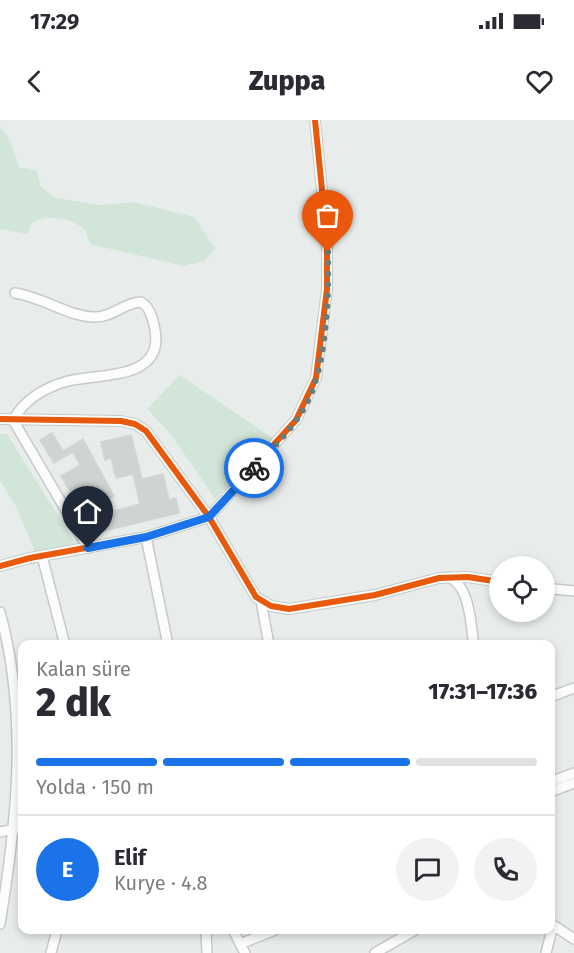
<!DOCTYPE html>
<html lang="tr">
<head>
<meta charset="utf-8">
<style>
  :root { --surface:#fff; --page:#f2f2f3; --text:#2b2b33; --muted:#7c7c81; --line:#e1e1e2; --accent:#1a73e8 }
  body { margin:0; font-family:"Fira Sans",sans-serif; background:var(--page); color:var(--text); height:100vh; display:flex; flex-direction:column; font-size:22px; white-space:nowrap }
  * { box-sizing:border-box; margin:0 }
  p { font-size:20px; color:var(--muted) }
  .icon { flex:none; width:33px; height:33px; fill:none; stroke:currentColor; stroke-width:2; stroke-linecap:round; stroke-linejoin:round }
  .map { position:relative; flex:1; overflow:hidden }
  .details { position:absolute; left:18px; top:520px; width:537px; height:294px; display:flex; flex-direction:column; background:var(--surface); border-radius:12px; box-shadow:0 3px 9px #0003 }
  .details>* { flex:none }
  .controls { position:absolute; left:489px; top:436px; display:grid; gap:12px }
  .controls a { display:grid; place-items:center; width:66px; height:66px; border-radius:50%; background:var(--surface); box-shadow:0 3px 9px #0003; font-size:30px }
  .pin { position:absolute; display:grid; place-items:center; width:51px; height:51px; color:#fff; margin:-62px -26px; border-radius:50% 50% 50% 0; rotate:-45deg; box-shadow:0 0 6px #0007 }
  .pin .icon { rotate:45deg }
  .courier { position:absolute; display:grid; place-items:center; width:60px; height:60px; margin:-30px; border:4px solid #1a73e8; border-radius:50%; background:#fff; color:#222; box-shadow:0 2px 8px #0007 }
  .summary em { font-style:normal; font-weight:800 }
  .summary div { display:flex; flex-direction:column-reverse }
  .summary { display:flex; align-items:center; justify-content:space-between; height:102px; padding:0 18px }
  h1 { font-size:39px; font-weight:800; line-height:45px }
  .bar { display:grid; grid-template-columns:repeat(4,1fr); gap:9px 6px; align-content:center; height:72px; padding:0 18px }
  .bar i { height:8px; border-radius:4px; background:var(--line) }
  .bar .active { background:var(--accent) }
  .bar p { grid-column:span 4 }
  .line { display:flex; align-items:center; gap:15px; padding:0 18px; border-top:2px solid var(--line) }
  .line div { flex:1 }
  .round { display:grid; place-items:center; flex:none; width:63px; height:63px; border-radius:32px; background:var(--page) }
  .status { display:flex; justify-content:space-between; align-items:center; height:42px; padding:0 30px; background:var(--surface); direction:ltr }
  .status svg { height:16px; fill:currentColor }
  header { display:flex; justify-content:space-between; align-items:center; height:78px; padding:0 18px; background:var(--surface); font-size:27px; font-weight:800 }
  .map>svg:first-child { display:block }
  .green { fill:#d1e6d8 }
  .building { fill:#cfd4d2; stroke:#d1d6d4; stroke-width:1.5 }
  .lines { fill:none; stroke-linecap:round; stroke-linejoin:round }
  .minor-casing { stroke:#c5cac8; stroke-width:12 }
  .minor { stroke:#fcfcfc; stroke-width:9 }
  .cycleway-casing { stroke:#f7fbf9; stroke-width:10 }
  .cycleway { stroke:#e8590c; stroke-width:6 }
  .done { stroke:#697e78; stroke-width:6; stroke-dasharray:0 10.8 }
  .route { stroke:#1a73e8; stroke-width:8 }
</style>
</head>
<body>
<div class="status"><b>17:29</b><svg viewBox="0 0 49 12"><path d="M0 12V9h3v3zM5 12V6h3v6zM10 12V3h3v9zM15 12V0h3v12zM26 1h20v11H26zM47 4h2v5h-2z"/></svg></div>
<header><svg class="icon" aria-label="back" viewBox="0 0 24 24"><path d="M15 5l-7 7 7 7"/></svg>Zuppa<svg class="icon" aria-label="heart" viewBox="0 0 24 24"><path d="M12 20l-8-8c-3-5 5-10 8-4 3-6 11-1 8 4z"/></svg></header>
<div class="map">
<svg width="574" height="833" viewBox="0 0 574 833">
  <rect width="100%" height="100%" fill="#e8edeb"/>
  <path class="green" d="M0,6l11,16 8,25 18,4 4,16 15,11 45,7 33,-3 60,15 21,32 -11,12 -20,5 -94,-22 -5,-14c-12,-12 -39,-17 -53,-7l-4,11 -28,-5z
    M180,255l94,64 -59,60 -45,-66 -23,-24z
    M0,314h7l72,115 -43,5 -20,-48 -16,-25z"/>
  <path class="building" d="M52,313l11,18 20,-12 31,57 -11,6 -8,-14 -20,11 -14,-23 19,-11 -7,-13 -19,11 -14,-23z
    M131,315l11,44 21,-5 6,26 7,-2 3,15 -84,20 -4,-16 49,-13 -7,-30 -17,4 -5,-20 -6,2 -4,-18z"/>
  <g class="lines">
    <defs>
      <path id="minor" d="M15,173c28,4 53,24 81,24 17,0 29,-15 45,-15 8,4 11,14 13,23 14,56 -53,48 -86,56 -22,6 -43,18 -55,39l75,128
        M0,299l121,2 14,3 11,7 63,86 47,80 15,9 18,3 86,-14 64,-17 29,-1 32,5
        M146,417l22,108
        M42,436l23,89
        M0,446l30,-8 116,-21 63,-20 87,-97 20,-42 11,-89v-49l-12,-120
        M449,457c22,11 21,46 25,68
        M544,468l30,3
        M261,481l8,44
        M0,492c28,102 17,209 0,312
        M550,577l24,-9
        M550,662l24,-9
        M550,672l24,-9
        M0,712l22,-5
        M550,803l24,16
        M206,810l1,23
        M233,810l12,23
        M240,824l35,-14
        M51,833l6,-23
        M375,833l40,-23
        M546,833l7,-28"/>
    </defs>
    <use href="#minor" class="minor-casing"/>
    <use href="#minor" class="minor"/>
    <defs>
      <path id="cycleway" d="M0,299l121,2 14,3 11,7 63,86 47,80 15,9 18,3 86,-14 64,-17 29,-1 32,5
        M0,446l30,-8 116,-21 63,-20 87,-97 20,-42 11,-89v-49l-12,-120"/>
    </defs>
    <use href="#cycleway" class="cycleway-casing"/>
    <use href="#cycleway" class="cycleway"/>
  </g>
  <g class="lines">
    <path class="done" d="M254,348c19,-20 40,-40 53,-65 20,-39 22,-107 21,-151"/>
    <path class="route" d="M88,428l58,-11 63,-20 45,-49"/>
  </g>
</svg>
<div class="controls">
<a><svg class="icon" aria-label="locate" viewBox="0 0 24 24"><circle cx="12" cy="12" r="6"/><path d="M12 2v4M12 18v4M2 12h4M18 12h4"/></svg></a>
</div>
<div class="pin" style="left:328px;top:132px;background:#ea580c"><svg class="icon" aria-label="bag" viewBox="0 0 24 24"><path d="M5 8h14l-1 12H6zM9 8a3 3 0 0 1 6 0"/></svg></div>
<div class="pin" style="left:88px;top:428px;background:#1f2937"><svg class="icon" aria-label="home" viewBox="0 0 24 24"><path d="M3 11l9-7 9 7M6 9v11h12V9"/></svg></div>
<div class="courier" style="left:254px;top:348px"><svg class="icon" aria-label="bike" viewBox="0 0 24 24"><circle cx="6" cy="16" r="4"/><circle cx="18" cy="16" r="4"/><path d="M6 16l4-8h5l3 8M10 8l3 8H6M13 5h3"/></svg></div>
<section class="details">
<div class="summary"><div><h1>2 dk</h1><p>Kalan süre</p></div><em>17:31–17:36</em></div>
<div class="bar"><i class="active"></i><i class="active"></i><i class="active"></i><i></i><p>Yolda · 150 m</p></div>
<div class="line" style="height:108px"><b class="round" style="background:var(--accent);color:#fff">E</b><div><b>Elif</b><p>Kurye · 4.8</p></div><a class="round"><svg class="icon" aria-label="chat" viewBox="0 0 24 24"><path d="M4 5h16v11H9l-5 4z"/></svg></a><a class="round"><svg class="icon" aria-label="phone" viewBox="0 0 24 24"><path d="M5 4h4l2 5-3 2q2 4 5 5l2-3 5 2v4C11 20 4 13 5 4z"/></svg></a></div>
</section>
</div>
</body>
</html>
